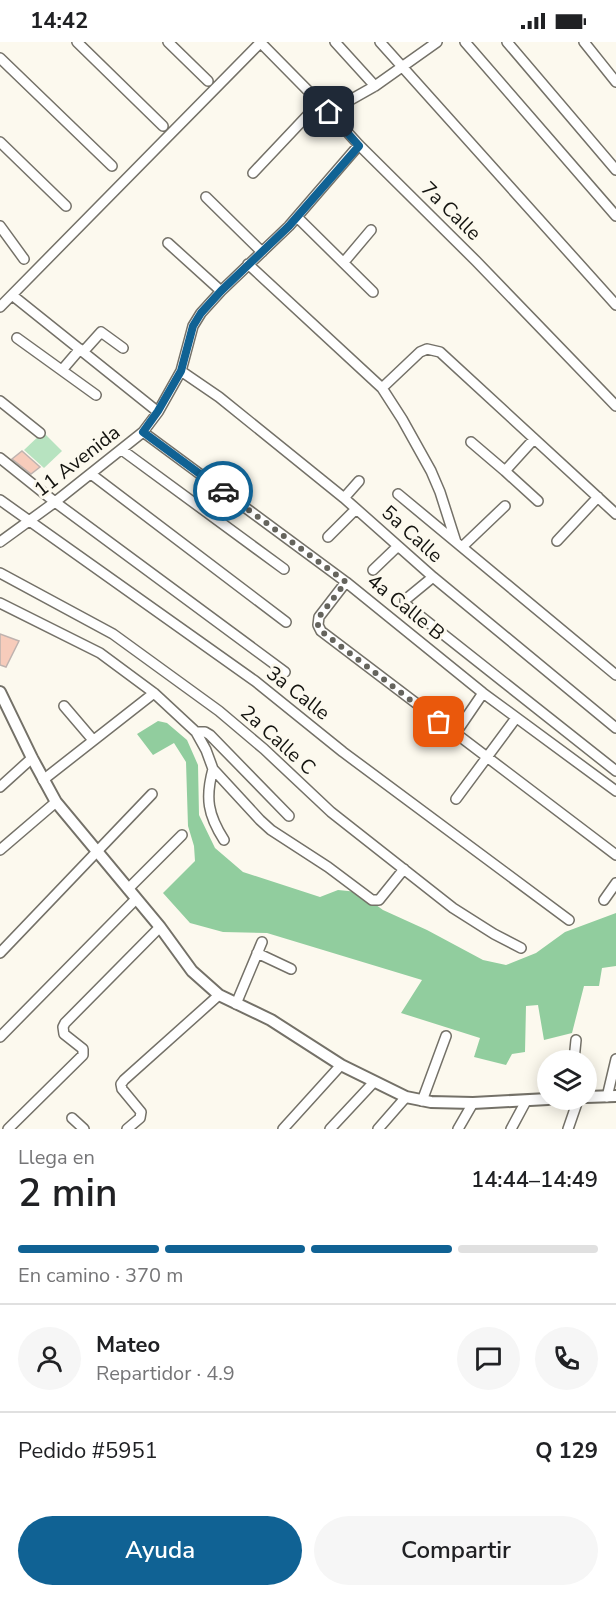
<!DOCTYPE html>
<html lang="es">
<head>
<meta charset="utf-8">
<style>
  :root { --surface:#fff; --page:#f6f6f6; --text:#202124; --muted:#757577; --line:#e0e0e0; --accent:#106294 }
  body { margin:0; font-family:"Nunito Sans",sans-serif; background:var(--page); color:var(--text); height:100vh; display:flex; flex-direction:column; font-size:22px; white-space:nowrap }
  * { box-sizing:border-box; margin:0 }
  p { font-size:20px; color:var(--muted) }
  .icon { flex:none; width:33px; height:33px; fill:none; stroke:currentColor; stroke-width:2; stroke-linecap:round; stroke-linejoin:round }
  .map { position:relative; height:1087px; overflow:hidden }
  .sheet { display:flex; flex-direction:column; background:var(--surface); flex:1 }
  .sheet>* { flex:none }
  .buttons { position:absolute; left:537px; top:1008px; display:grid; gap:12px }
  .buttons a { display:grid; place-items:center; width:60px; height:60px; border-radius:50%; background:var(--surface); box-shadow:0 3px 15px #0003; font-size:30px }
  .pin { position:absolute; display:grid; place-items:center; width:51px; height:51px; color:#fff; margin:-26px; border-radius:12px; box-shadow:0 3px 9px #0006 }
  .courier { position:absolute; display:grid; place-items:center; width:60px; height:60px; margin:-30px; border:4px solid #106294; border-radius:50%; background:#fff; color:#222; box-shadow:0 2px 8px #0007 }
  .head em { font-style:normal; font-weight:600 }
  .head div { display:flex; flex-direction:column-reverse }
  .head { display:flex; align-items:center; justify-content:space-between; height:102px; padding:0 18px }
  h1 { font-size:39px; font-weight:600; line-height:45px }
  .bar { display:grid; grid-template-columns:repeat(4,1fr); gap:9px 6px; align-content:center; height:72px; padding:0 18px }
  .bar i { height:8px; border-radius:4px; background:var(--line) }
  .bar .active { background:var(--accent) }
  .bar p { grid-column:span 4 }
  .line { display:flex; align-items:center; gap:15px; padding:0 18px; border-top:2px solid var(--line) }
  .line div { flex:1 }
  .round { display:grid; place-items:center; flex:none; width:63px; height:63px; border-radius:32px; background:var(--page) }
  .action { display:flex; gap:12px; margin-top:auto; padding:12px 18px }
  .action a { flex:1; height:69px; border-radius:36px; background:var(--accent); color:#fff; font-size:24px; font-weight:600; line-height:69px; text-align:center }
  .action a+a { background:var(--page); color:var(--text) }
  .status { display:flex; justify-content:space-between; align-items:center; height:42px; padding:0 30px; background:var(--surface); direction:ltr }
  .status svg { height:16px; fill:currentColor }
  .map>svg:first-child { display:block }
  .green { fill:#b7e3c0 }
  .forest { fill:#91cd9e }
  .building { fill:#f7ccbb; stroke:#bfb3af; stroke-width:1.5 }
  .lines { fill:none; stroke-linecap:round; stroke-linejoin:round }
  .minor-casing { stroke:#747168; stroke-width:12 }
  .tertiary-casing { stroke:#747168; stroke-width:14 }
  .minor { stroke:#fff; stroke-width:9 }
  .tertiary { stroke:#fff; stroke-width:10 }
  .done { stroke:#65645d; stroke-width:6; stroke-dasharray:0 10.8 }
  .route { stroke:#106294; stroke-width:8 }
  .labels { text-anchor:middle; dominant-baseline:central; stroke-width:6; stroke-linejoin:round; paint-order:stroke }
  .street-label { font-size:20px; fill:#13130f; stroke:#fcf9ee }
</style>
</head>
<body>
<div class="status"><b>14:42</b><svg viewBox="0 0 49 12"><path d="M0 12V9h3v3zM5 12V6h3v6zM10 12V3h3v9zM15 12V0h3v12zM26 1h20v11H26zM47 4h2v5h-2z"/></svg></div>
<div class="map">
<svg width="616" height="1087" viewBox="0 0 616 1087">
  <rect width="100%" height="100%" fill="#fcf9ee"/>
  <path class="green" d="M43,390l19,19 -18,17 -20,-18z"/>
  <path class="forest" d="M158,679l9,2 20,17 11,25 1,50 16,33 28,24 77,25 18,-7 20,2 25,18 44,20 56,30 23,5 30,-12 29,-21 51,-19v53l-14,2 -3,18h-15l-12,47 -28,7 -6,-35 -12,1 -1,46 -13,2 -6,11 -32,-8 6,-19 -79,-25 21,-33 -155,-47 -44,-1 -33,-9 -27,-30 32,-32 -1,-15 -6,-20 -2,-64 -12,-19 -21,12 -16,-21z"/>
  <path class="building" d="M22,409l18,16 -9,7 -19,-15z
    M0,592l19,7 -13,26 -6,-2z"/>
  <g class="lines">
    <defs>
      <path id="minor" d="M77,0l86,84
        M168,0l40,39
        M260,0l69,70 30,33 117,116 140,145
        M335,0l40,44
        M380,0l236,263
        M465,0l151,174
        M507,0l109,128
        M584,0l32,40
        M0,16l112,108
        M329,70l46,-26 62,-44
        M0,100l66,64
        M253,131l67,-71
        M206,155l56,55
        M297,175l76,75
        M0,184l24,33
        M168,201l53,48
        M344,220l27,-32
        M248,222l134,124 20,31 29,52 9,21 16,50
        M12,253l146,117
        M0,265l261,-265
        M17,296l79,57
        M83,310l18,-20 22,16
        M62,328l18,-21
        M181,329l38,26 125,101 89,79 183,151
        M382,346l38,-36 7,-3 13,3 176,162
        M0,359l40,32
        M143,390l203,150 137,111 133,98
        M534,397l-29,32 33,30
        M471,400l34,29
        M122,408l162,119
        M0,416l55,44 230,170
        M91,432l195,148
        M398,452l218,181
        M344,456l15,-17
        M0,458l255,181 88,71 226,168
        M328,495l28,-28
        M557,499l41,-44
        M0,500l55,-40 88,-70 15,-20 23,-41 12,-45 8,-13 20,-22 68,-65 70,-81
        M462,505l43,-41
        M373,528l25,-24
        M0,531l113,61 106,77 45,38 67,63 122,96 41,26 27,14
        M433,535l-28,23v4l211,167
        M346,540l-27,35 -1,8 3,6 295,224
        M0,561l100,50 54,40 42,39 10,18 7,19 47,51 11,10 57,37 44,33h7l25,-31
        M64,664l29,34
        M196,690h9l5,3 79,81
        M455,692l28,-41
        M213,727c-8,29 -5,46 11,71
        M43,738l111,-87
        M0,745l32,-29
        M456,757l60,-81
        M0,808l56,-48
        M128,847l54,-54
        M604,858l12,-17
        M0,911l152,-159
        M257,911l34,16
        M236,962l26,-62
        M0,995l136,-138
        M574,1018l2,-20
        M607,1055l9,-38
        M422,1059l24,-65
        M72,1076l12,11
        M8,1087l75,-74v-6l-19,-15 -1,-7 2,-4 95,-96
        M127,1087l13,-11 1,-6 -19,-23 -1,-5 3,-4 95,-85
        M283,1087l58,-64
        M330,1087l43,-46
        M378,1087l28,-32
        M458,1087l15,-26
        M511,1087l15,-28
        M568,1087l10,-29"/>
      <path id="tertiary" d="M0,650l32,66 24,44 104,125 32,44 27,24 52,25 70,45 65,32 25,5 42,1 75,-4
        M586,1055l30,-1"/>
    </defs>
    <use href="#minor" class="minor-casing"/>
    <use href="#tertiary" class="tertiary-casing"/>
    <use href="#minor" class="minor"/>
    <use href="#tertiary" class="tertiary"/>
  </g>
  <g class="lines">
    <path class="done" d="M223,449l123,91 -27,35 -1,8 3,6 118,91"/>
    <path class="route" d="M223,449l-80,-59 15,-21 23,-40 12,-45 8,-13 20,-22 68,-65 70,-80 -30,-34"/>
  </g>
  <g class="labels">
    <g class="street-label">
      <text transform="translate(451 169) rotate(44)">7a Calle</text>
      <text transform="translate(77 419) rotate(-38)">11 Avenida</text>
      <text transform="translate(412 492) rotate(42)">5a Calle</text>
      <text transform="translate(406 565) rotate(39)">4a Calle B</text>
      <text transform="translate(298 651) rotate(38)">3a Calle</text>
      <text transform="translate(278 698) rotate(42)">2a Calle C</text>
    </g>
  </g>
</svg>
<div class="buttons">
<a><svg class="icon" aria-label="layers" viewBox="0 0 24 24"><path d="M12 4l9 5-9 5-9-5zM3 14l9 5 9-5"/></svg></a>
</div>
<div class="pin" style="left:439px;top:680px;background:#ea580c"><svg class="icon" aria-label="bag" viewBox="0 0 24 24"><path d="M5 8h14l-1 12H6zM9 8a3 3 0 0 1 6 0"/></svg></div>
<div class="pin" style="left:329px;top:70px;background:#1f2937"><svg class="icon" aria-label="home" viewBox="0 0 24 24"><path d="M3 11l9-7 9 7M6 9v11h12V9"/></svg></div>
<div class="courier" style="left:223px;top:449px"><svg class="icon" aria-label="car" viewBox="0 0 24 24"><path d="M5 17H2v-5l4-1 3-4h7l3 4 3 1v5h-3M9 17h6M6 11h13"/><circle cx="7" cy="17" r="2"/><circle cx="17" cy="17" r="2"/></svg></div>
</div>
<section class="sheet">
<div class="head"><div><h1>2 min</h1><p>Llega en</p></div><em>14:44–14:49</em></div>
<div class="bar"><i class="active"></i><i class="active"></i><i class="active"></i><i></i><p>En camino · 370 m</p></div>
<div class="line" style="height:108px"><a class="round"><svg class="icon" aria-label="person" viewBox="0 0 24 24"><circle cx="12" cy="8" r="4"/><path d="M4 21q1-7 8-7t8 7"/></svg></a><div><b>Mateo</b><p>Repartidor · 4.9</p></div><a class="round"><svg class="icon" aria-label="chat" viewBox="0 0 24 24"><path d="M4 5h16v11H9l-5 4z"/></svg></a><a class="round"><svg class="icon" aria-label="phone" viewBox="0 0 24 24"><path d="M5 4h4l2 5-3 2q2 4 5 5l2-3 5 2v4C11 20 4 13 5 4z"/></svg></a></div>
<div class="line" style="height:78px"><div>Pedido #5951</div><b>Q 129</b></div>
<div class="action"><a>Ayuda</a><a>Compartir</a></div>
</section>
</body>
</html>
